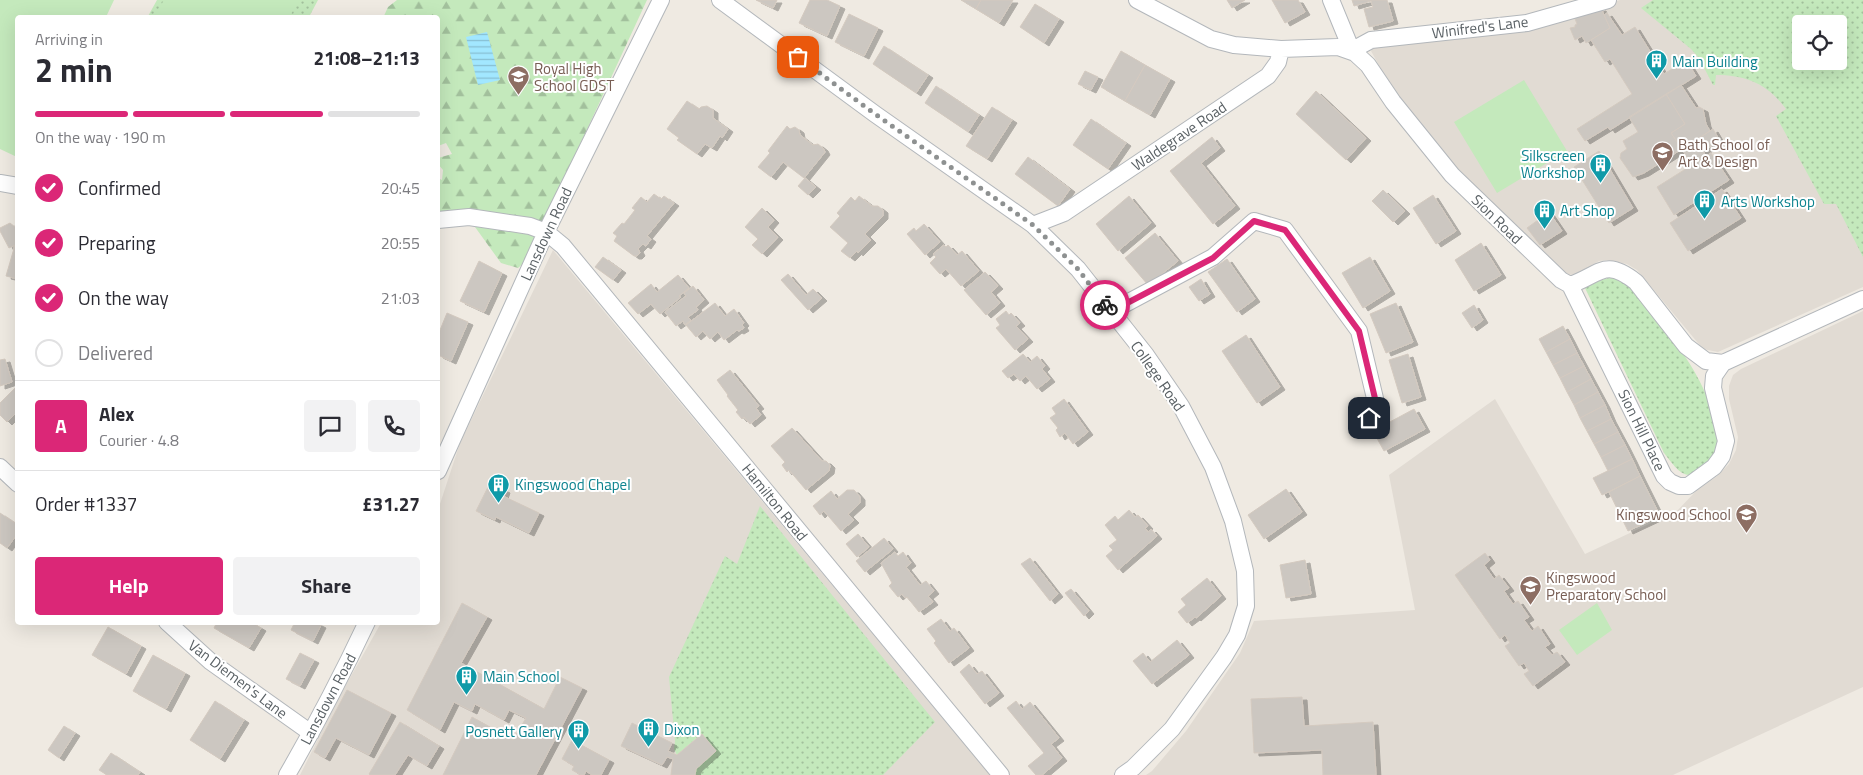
<!DOCTYPE html>
<html lang="en">
<head>
<meta charset="utf-8">
<style>
  :root { --surface:#fff; --page:#f2f2f3; --text:#2b2b33; --muted:#7c7c81; --line:#e1e1e2; --accent:#db2777 }
  body { margin:0; font-family:"Titillium Web",sans-serif; background:var(--page); color:var(--text); height:100vh; display:flex; flex-direction:column; font-size:19px; white-space:nowrap }
  * { box-sizing:border-box; margin:0 }
  p { font-size:16px; color:var(--muted) }
  .icon { flex:none; width:28px; height:28px; fill:none; stroke:currentColor; stroke-width:2; stroke-linecap:round; stroke-linejoin:round }
  .map { position:relative; flex:1; overflow:hidden }
  .details { position:absolute; left:15px; top:15px; width:425px; height:610px; display:flex; flex-direction:column; background:var(--surface); border-radius:5px; box-shadow:0 5px 20px #0002 }
  .details>* { flex:none }
  .tools { position:absolute; left:1792px; top:15px; display:grid; gap:10px }
  .tools a { display:grid; place-items:center; width:55px; height:55px; border-radius:5px; background:var(--surface); box-shadow:0 5px 20px #0002; font-size:25px }
  .pin { position:absolute; display:grid; place-items:center; width:42px; height:42px; color:#fff; margin:-21px; border-radius:10px; box-shadow:0 2px 8px #0006 }
  .courier { position:absolute; display:grid; place-items:center; width:50px; height:50px; margin:-25px; border:4px solid #db2777; border-radius:50%; background:#fff; color:#222; box-shadow:0 1px 6px #0007 }
  .overview em { font-style:normal; font-weight:700 }
  .overview div { display:flex; flex-direction:column-reverse }
  .overview { display:flex; align-items:center; justify-content:space-between; height:85px; padding:0 20px }
  h1 { font-size:32px; font-weight:700; line-height:38px }
  .bar { display:grid; grid-template-columns:repeat(4,1fr); gap:8px 5px; align-content:center; height:60px; padding:0 20px }
  .bar i { height:6px; border-radius:4px; background:var(--line) }
  .bar .on { background:var(--accent) }
  .bar p { grid-column:span 4 }
  .line { display:flex; align-items:center; gap:12px; padding:0 20px; border-top:1px solid var(--line) }
  .line div { flex:1 }
  .round { display:grid; place-items:center; flex:none; width:52px; height:52px; border-radius:5px; background:var(--page) }
  ol { padding:0 20px; list-style:none }
  li { display:flex; align-items:center; gap:15px; height:55px }
  li p { margin-inline-start:auto }
  li .icon { padding:5px; border-radius:50%; background:var(--accent); color:#fff; stroke-width:4 }
  li:last-child { color:var(--muted) }
  li i { width:28px; height:28px; border:2px solid var(--line); border-radius:50% }
  .action { display:flex; gap:10px; margin-top:auto; padding:10px 20px }
  .action a { flex:1; height:58px; border-radius:5px; background:var(--accent); color:#fff; font-size:20px; font-weight:700; line-height:58px; text-align:center }
  .action a+a { background:var(--page); color:var(--text) }
  .map>svg:first-child { display:block }
  .education { fill:#e1dbd3; fill-rule:evenodd }
  .grass { fill:url(#grass-dots); fill-rule:evenodd }
  .forest { fill:url(#forest-firs) }
  .pitch { fill:#c4e9bc }
  .water { fill:url(#water-rules) }
  .building { fill:#ccc7c1; stroke:#d4cac0; filter:url(#shadow) }
  .lines { fill:none; stroke-linecap:round; stroke-linejoin:round }
  .minor-casing { stroke:#b3b7bb; stroke-width:18 }
  .minor { stroke:#fff; stroke-width:16 }
  .done { stroke:#8e9191; stroke-width:5; stroke-dasharray:0 9 }
  .route { stroke:#db2777; stroke-width:6 }
  .labels { text-anchor:middle; dominant-baseline:central; stroke-width:4; stroke-linejoin:round; paint-order:stroke }
  .street-label { font-size:15px; fill:#5a6165; stroke:#fff }
  .culture-label { font-size:15px; fill:#0d838f; stroke:#fff; text-anchor:start }
  .education-label { font-size:15px; fill:#785e54; stroke:#fff; text-anchor:start }
</style>
</head>
<body>
<div class="map">
<svg width="1863" height="775" viewBox="0 0 1863 775">
  <defs>
    <pattern id="grass-dots" width="8" height="8" patternUnits="userSpaceOnUse" patternTransform="scale(1.25)"><rect width="8" height="8" fill="#c4e9bc"/><path d="M2 2h.1M6 6h.1" fill="none" stroke="#a2c09c" stroke-width="1.8" stroke-linecap="round"/></pattern>
    <pattern id="forest-firs" width="22" height="20" patternUnits="userSpaceOnUse" patternTransform="scale(1.25)"><rect width="22" height="20" fill="#c4e9bc"/><path d="M5 1l3.5 6h-7zM16 11l3.5 6h-7z" fill="#a2c09c"/></pattern>
    <pattern id="water-rules" width="6" height="5" patternUnits="userSpaceOnUse" patternTransform="scale(1.25)"><rect width="6" height="5" fill="#a2e7ff"/><path d="M0 2.5h6" fill="none" stroke="#87bfd2"/></pattern>
    <filter id="shadow"><feDropShadow dx="5" dy="3" stdDeviation="0" flood-color="#0004"/></filter>
  </defs>
  <rect width="100%" height="100%" fill="#efeae2"/>
  <path class="education" d="M1620,0h243v287l-145,65 -15,-3 -66,-79 -10,-6 -20,-4 -8,1 -23,13 -7,1 -7,-5 -94,-89 -73,-87 -24,-43 2,-4 142,-15zM1801,24h38v37h-38z
    M553,250l437,525h-690l38,-76 43,-76 57,-1v-112l22,-67z
    M1863,311v376l-190,88h-527l6,-4 34,-40 54,-78 14,-32 161,-11 -26,-135 106,-76 90,155 92,-43 20,-21 19,-13 13,-13 7,-14 2,-13 -9,-38v-13l4,-11 8,-6z"/>
  <path class="grass" d="M157,0h161l-9,17 -162,1z
    M1653,0h210v257l-27,-53h-12l-48,-88 10,-7c-18,-25 -40,-34 -70,-34l-1,10h-2l-14,-27 -8,-9 -50,-41zM1801,24h38v37h-38z
    M1612,277l12,5 10,7c33,43 72,85 83,140 4,18 -1,28 -15,39 -4,3 -8,7 -13,7 -10,0 -19,-15 -25,-22l-79,-165 16,-8z
    M760,506l175,216 -52,53h-188l1,-6 20,-18 -15,-17 -24,21 -3,-6 1,-8 -6,-64 56,-121 12,8z"/>
  <path class="forest" d="M397,0h250l-121,261 -8,7 -17,-5 -26,-36 -18,-16 -19,1v-34l4,2 1,-10 -5,-6v-6l14,-4 -6,-11 -8,3v-128h-55l5,-11z"/>
  <path class="pitch" d="M0,0h114l-8,17 -88,1 -1,139 -17,-8z
    M164,0h136l-11,17h-135z
    M1524,80l43,71 -70,42 -43,-71z
    M1597,603l15,27 -35,25 -18,-25z"/>
  <path class="water" d="M487,32l13,48 -22,5 -12,-48z"/>
  <path class="building" d="M756,0h21l-4,8z
    M810,0h17l13,6 -13,30 -28,-13z
    M961,0h20l-5,9z
    M981,0h32l-14,23 -23,-14z
    M1227,0h18l-13,8z
    M1272,0h26l7,12 -20,11z
    M1352,0h35l6,21 -24,6 -5,-18 9,-2 -2,-6 -17,5z
    M1035,4l24,15 -15,24 -24,-16z
    M1601,8l9,20 -24,15 -4,-7 -7,4 -5,-12 5,-1v-2l2,-1 -3,-8z
    M1607,13l15,22 13,-8 29,47 22,-14 10,16 -86,54 -2,-3 -23,14 -8,-12 55,-35 -22,-35 -5,3 -14,-22 19,-12 -6,-13z
    M849,14l29,14 -14,28 -29,-14z
    M884,46l44,29 -12,18 -43,-29z
    M1121,51l24,14 -20,36 -24,-14z
    M1145,65l25,14 -20,36 -25,-14z
    M1085,71l13,6 -7,13 -13,-6z
    M1681,85l15,23 3,-1 4,2 3,15 4,7 -28,18 -11,-16 14,-9 -19,-30z
    M936,86l43,29 -11,17 -43,-29z
    M1316,91l50,47 -20,22 -50,-46z
    M1666,94l19,30 -14,9 11,16 -38,24 -11,4 -13,-19 1,-5 6,-4 -4,-8 15,-9 -9,-15z
    M687,101l12,8 2,-2 6,-1 6,4v8l15,11 -6,9 -2,-2 -8,12 -7,-4 -8,10 -20,-14 2,-2 -12,-9z
    M992,107l20,13 -25,39 -21,-13z
    M1091,119l35,24 -18,26 -35,-24z
    M787,126l3,3 5,-2 4,3 1,5 13,10 5,-1 5,4 2,4 -21,26 -21,-16 -12,15 -13,-10 12,-14 -2,-2z
    M1713,129l7,12 -17,10 3,5 -15,9 -9,-16z
    M1212,137l8,11 -19,15 34,43 -22,18 -43,-53z
    M1599,151l34,57 -24,15 -35,-56z
    M1711,153l18,27 -55,35 -17,-28z
    M1028,157l42,32 -12,17 -43,-32z
    M805,178l11,9 -8,8 -10,-9z
    M1722,189l19,29 -53,33 -18,-28z
    M1383,190l22,21 -12,11 -21,-21z
    M654,194l7,5 3,-3 10,7 -27,33 4,3 -5,7 -3,-2 -5,5 2,4 -3,3h-3l-20,-15 3,-5 -4,-3 9,-10 2,1 11,-14 -3,-2 9,-11 6,5z
    M1433,195l23,36 -20,13 -23,-36z
    M859,196l13,10h6l5,4v6l-18,18 6,6 -13,13 -1,-2 -7,7 -9,-7 7,-8 -18,-16 10,-11 -3,-3 14,-16 4,4z
    M1129,196l22,27 -33,28 -22,-27z
    M762,208l12,12 -6,7 10,10 -16,17 -10,-9 6,-6 -13,-12z
    M1549,212l13,19 -22,14 -13,-17z
    M10,223l5,4 3,-1v53l-12,-3 9,-31 -6,3 -9,-17v-3z
    M924,224l16,18 -15,13 -18,-21 7,-6 2,3z
    M1155,233l23,28 -30,24 -23,-27z
    M1481,243l20,32 -27,16 -19,-31z
    M944,245l2,2 2,-2 9,10 5,-4 17,20 -18,15 -15,-17 -6,5 -10,-11 6,-6 -3,-3z
    M603,257l18,13 -8,10 -18,-13z
    M1370,257l20,34 -27,17 -21,-35z
    M1227,259l28,40 -18,13 -29,-40z
    M479,261l23,12 -18,39 -24,-11z
    M985,272l13,14 -7,6 9,11 -14,12 -22,-25z
    M788,274l18,21 7,-6 9,9 -14,12 -27,-30z
    M678,275l11,13 -10,8 2,1 -21,17 -9,-10 -13,10 -10,-11 23,-19 6,8z
    M1201,279l9,15 -11,7 -10,-14z
    M693,286l11,14 -8,7 2,3 -10,7 3,3 -6,5 -2,-4 -7,5 -11,-14 21,-16 -2,-3z
    M715,303l10,13 9,-7 10,14 -2,2 2,3 -5,3 -2,-1 -13,10 -6,-8 -8,7 -7,-8 -7,6 -10,-12z
    M1396,303l17,39 -27,11 -16,-39z
    M1474,305l9,15 -11,8 -10,-15z
    M1006,311l3,4 2,-2 9,10 -4,3 12,13 -13,11 -19,-22 4,-3 -4,-6z
    M447,313l21,9 -17,39 -13,-6v-20z
    M1563,326l7,13 -24,13 -7,-13z
    M1246,335l34,52 -23,16 -35,-52z
    M1570,339l7,14 -24,12 -7,-13z
    M1577,353l7,13 -24,12 -7,-13z
    M1023,354l7,8 7,-6 8,10 -3,3 8,10 -13,10 -11,-13 -6,5 -6,-7 -6,4 -6,-7z
    M1408,354l13,43 -19,6 -13,-43z
    M5,359l7,23 -12,4v-26z
    M1584,366l7,13 -24,13 -7,-14z
    M730,370l29,36 -3,2 5,7 -11,9 -6,-7 -2,2 -6,-7 2,-2 -11,-14 1,-1 -11,-15z
    M1591,379l7,13 -24,13 -7,-13z
    M18,385v26l-11,11 -7,-7v-12z
    M1598,392l7,13 -25,13 -6,-13z
    M1064,399l24,33 -15,12 -8,-11 -5,4 -4,-7 2,-2 -8,-10 6,-4 -4,-6z
    M1605,405l6,14 -24,12 -7,-13z
    M1414,409l11,20 -41,22 -11,-20z
    M1611,419l7,13 -24,12 -7,-13z
    M792,428l30,33h4l4,4 -1,6 -23,19 -17,-20 -2,2 -5,-7 3,-3 -14,-16z
    M1618,432l7,13 -24,12 -7,-13z
    M1625,445l7,14 -24,12 -7,-14z
    M1632,459l8,17 -38,19 -9,-17z
    M1640,476l20,40 -32,15 -19,-39z
    M490,483l15,7 -2,6 36,17 -10,20 -33,-16 -1,3 -19,-9z
    M1286,489l16,23 -38,27 -16,-24z
    M847,490h7l6,7v6l-12,11 6,6 -13,11 -17,-20 -4,4 -7,-9 18,-15 6,8z
    M1129,510l6,7 3,-2 10,11 -3,2 3,4 3,-3 6,7 -39,34 -12,-14 7,-6 -4,-4 8,-6 -12,-15 10,-9 3,4z
    M0,513l18,12v8l-11,15 -7,-5z
    M858,534l11,13 -12,10 -11,-13z
    M884,538l9,11 -28,23 -9,-11z
    M895,552l3,4 5,-4 8,11 -5,4 14,18 6,-4 8,10 -6,5 5,6 -14,10 -12,-15 -2,1 -3,-4 -4,3 -9,-11 3,-3 -11,-20z
    M1485,553l5,7 -6,5 10,14 5,-4 10,13 -5,3 9,13 5,-3 11,16 -5,3 8,11 6,-5 12,18 -5,3 7,8 5,-3 8,10 -32,24 -9,-12 5,-3 -5,-8 -5,3 -14,-20 5,-3 -5,-8 -5,4 -45,-64z
    M1030,558l28,36 -8,7 -29,-37z
    M1305,560l6,34 -25,4 -6,-33z
    M1207,578l14,18 -25,22 -1,-1 -8,6 -9,-11 8,-7 -5,-6z
    M1071,589l18,22 -5,5 -19,-23z
    M462,603l25,14 -26,46 83,46 16,-32 22,11 -46,87h-93l29,-58 41,23 13,-22 -17,-8 -5,10 -29,-16 -3,7 -18,-9 -14,28 -33,-20z
    M941,619l9,12 4,-3 15,20 -20,15 -15,-20 2,-2 -9,-12z
    M217,622h34l10,6 -12,20 -35,-20z
    M295,622h20l6,3 -8,16 -22,-11z
    M108,627l33,19 -15,28 -34,-19z
    M1177,640l12,15 -37,29 -19,-23 10,-8 7,9z
    M300,653l14,7 -14,26 -14,-7z
    M153,655l32,18 -19,36 -33,-18z
    M969,664l8,10 5,-3 17,22 -14,11 -25,-32z
    M347,690l44,23 -22,42 -33,-17 -11,20 -11,-6z
    M1302,697l2,29 69,-4 3,53h-53l-1,-25 -68,3 -3,-54z
    M215,701l29,19 -24,39 -30,-19z
    M1016,701l6,8 8,-7 29,36 -8,6 11,14 -20,17h-6l-8,-9 16,-13 -37,-45z
    M400,722l39,24 -12,20 -19,-11 -13,20h-25l-1,-1z
    M632,723l40,20 -4,8 9,4 25,-21 14,17 -20,18 -1,6h-24l2,-16 -6,-2 -5,8 -41,-19z
    M64,726l11,7 -16,25 -11,-8z
    M572,740l37,20 -8,15h-9l-6,-4 -2,4h-3l-9,-5 2,-4 -12,-7z
    M111,753l29,19 -2,3h-31l-8,-5z"/>
  <g class="lines">
    <defs>
      <path id="minor" d="M720,0l155,114 158,111 45,44 68,86 35,51 32,61 20,54 12,50 1,35 -9,29 -13,22 -52,72 -39,39 -10,7
        M1137,0l74,39 23,6 47,4 57,-2 17,6 13,12 25,37 59,73 109,105 9,5c30,-10 34,-28 66,-3l50,64 20,15 17,2 140,-64
        M1331,0l21,51
        M1355,53l5,-7 11,-6 156,-17 81,-23
        M0,183l18,3
        M438,220l31,-3 61,9 16,6 17,14 438,529
        M1033,225l31,-12 204,-137 10,-14 3,-13
        M1570,285l94,191 6,6 9,4h9l26,-19 8,-11 4,-15 -13,-53 1,-12 9,-13
        M1110,312l103,-55 41,-36 31,9 74,101 19,80 -18,13
        M0,467l18,17
        M438,471l108,-239 115,-232
        M167,622l44,40 100,71
        M287,775c29,-50 55,-100 80,-153"/>
    </defs>
    <use href="#minor" class="minor-casing"/>
    <use href="#minor" class="minor"/>
  </g>
  <g class="lines">
    <path class="done" d="M798,57l77,57 158,111 45,44 27,36"/>
    <path class="route" d="M1105,305l5,7 103,-54 41,-37 31,9 74,101 19,80 -9,7"/>
  </g>
  <defs>
    <symbol id="building-pin" viewBox="-11 -11 22 30"><path d="M0 17L-7.5 6A9.5 9.5 0 1 1 7.5 6Z" fill="#0f9aa8" stroke="#fff"/><path d="M-4-6H4V6H1V3H-1V6H-4ZM-2.5-4.3h1.7v1.8h-1.7ZM.8-4.3h1.7v1.8H.8ZM-2.5-1h1.7V.8h-1.7ZM.8-1h1.7V.8H.8Z" fill="#fff"/></symbol>
    <symbol id="school-pin" viewBox="-11 -11 22 30"><path d="M0 17L-7.5 6A9.5 9.5 0 1 1 7.5 6Z" fill="#8d6e63" stroke="#fff"/><path d="M0-5L7-2L0 1L-7-2ZM-4 1L0 2.5L4 1V4Q0 6-4 4Z" fill="#fff"/></symbol>
    <symbol id="university-pin" viewBox="-11 -11 22 30"><path d="M0 17L-7.5 6A9.5 9.5 0 1 1 7.5 6Z" fill="#8d6e63" stroke="#fff"/><path d="M0-5L7-2L0 1L-7-2ZM-4 1L0 2.5L4 1V4Q0 6-4 4Z" fill="#fff"/></symbol>
  </defs>
  <g fill-rule="evenodd">
    <use href="#building-pin" x="1644" y="48" width="25" height="34"/>
    <use href="#school-pin" x="506" y="64" width="25" height="34"/>
    <use href="#university-pin" x="1650" y="140" width="25" height="34"/>
    <use href="#building-pin" x="1588" y="152" width="25" height="34"/>
    <use href="#building-pin" x="1692" y="188" width="25" height="34"/>
    <use href="#building-pin" x="1532" y="198" width="25" height="34"/>
    <use href="#building-pin" x="486" y="472" width="25" height="34"/>
    <use href="#school-pin" x="1734" y="502" width="25" height="34"/>
    <use href="#school-pin" x="1518" y="574" width="25" height="34"/>
    <use href="#building-pin" x="454" y="664" width="25" height="34"/>
    <use href="#building-pin" x="636" y="716" width="25" height="34"/>
    <use href="#building-pin" x="566" y="718" width="25" height="34"/>
  </g>
  <g class="labels">
    <g class="street-label">
      <text transform="translate(1480 27) rotate(-7)">Winifred's Lane</text>
      <text transform="translate(1179 136) rotate(-34)">Waldegrave Road</text>
      <text transform="translate(1497 219) rotate(44)">Sion Road</text>
      <text transform="translate(546 234) rotate(-65)">Lansdown Road</text>
      <text transform="translate(1158 376) rotate(55)">College Road</text>
      <text transform="translate(1642 430) rotate(64)">Sion Hill Place</text>
      <text transform="translate(775 502) rotate(51)">Hamilton Road</text>
      <text transform="translate(238 679) rotate(37)">Van Diemen's Lane</text>
      <text transform="translate(328 699) rotate(-62)">Lansdown Road</text>
    </g>
    <g class="culture-label">
      <text x="1672" y="61">Main Building</text>
      <text x="1585" y="155" text-anchor="end">Silkscreen<tspan x="1585" dy="17">Workshop</tspan></text>
      <text x="1721" y="201">Arts Workshop</text>
      <text x="1560" y="210">Art Shop</text>
      <text x="515" y="484">Kingswood Chapel</text>
      <text x="483" y="676">Main School</text>
      <text x="664" y="729">Dixon</text>
      <text x="562" y="731" text-anchor="end">Posnett Gallery</text>
    </g>
    <g class="education-label">
      <text x="534" y="68">Royal High<tspan x="534" dy="17">School GDST</tspan></text>
      <text x="1678" y="144">Bath School of<tspan x="1678" dy="17">Art &amp; Design</tspan></text>
      <text x="1731" y="514" text-anchor="end">Kingswood School</text>
      <text x="1546" y="577">Kingswood<tspan x="1546" dy="17">Preparatory School</tspan></text>
    </g>
  </g>
</svg>
<div class="tools">
<a><svg class="icon" aria-label="locate" viewBox="0 0 24 24"><circle cx="12" cy="12" r="6"/><path d="M12 2v4M12 18v4M2 12h4M18 12h4"/></svg></a>
</div>
<div class="pin" style="left:798px;top:57px;background:#ea580c"><svg class="icon" aria-label="bag" viewBox="0 0 24 24"><path d="M5 8h14l-1 12H6zM9 8a3 3 0 0 1 6 0"/></svg></div>
<div class="pin" style="left:1369px;top:418px;background:#1f2937"><svg class="icon" aria-label="home" viewBox="0 0 24 24"><path d="M3 11l9-7 9 7M6 9v11h12V9"/></svg></div>
<div class="courier" style="left:1105px;top:305px"><svg class="icon" aria-label="bike" viewBox="0 0 24 24"><circle cx="6" cy="16" r="4"/><circle cx="18" cy="16" r="4"/><path d="M6 16l4-8h5l3 8M10 8l3 8H6M13 5h3"/></svg></div>
<section class="details">
<div class="overview"><div><h1>2 min</h1><p>Arriving in</p></div><em>21:08–21:13</em></div>
<div class="bar"><i class="on"></i><i class="on"></i><i class="on"></i><i></i><p>On the way · 190 m</p></div>
<ol>
<li><svg class="icon" aria-label="check" viewBox="0 0 24 24"><path d="M5 12l5 5 9-10"/></svg>Confirmed<p>20:45</p></li>
<li><svg class="icon" aria-label="check" viewBox="0 0 24 24"><path d="M5 12l5 5 9-10"/></svg>Preparing<p>20:55</p></li>
<li><svg class="icon" aria-label="check" viewBox="0 0 24 24"><path d="M5 12l5 5 9-10"/></svg>On the way<p>21:03</p></li>
<li><i></i>Delivered</li>
</ol>
<div class="line" style="height:90px"><b class="round" style="background:var(--accent);color:#fff">A</b><div><b>Alex</b><p>Courier · 4.8</p></div><a class="round"><svg class="icon" aria-label="chat" viewBox="0 0 24 24"><path d="M4 5h16v11H9l-5 4z"/></svg></a><a class="round"><svg class="icon" aria-label="phone" viewBox="0 0 24 24"><path d="M5 4h4l2 5-3 2q2 4 5 5l2-3 5 2v4C11 20 4 13 5 4z"/></svg></a></div>
<div class="line" style="height:65px"><div>Order #1337</div><b>£31.27</b></div>
<div class="action"><a>Help</a><a>Share</a></div>
</section>
</div>
</body>
</html>
